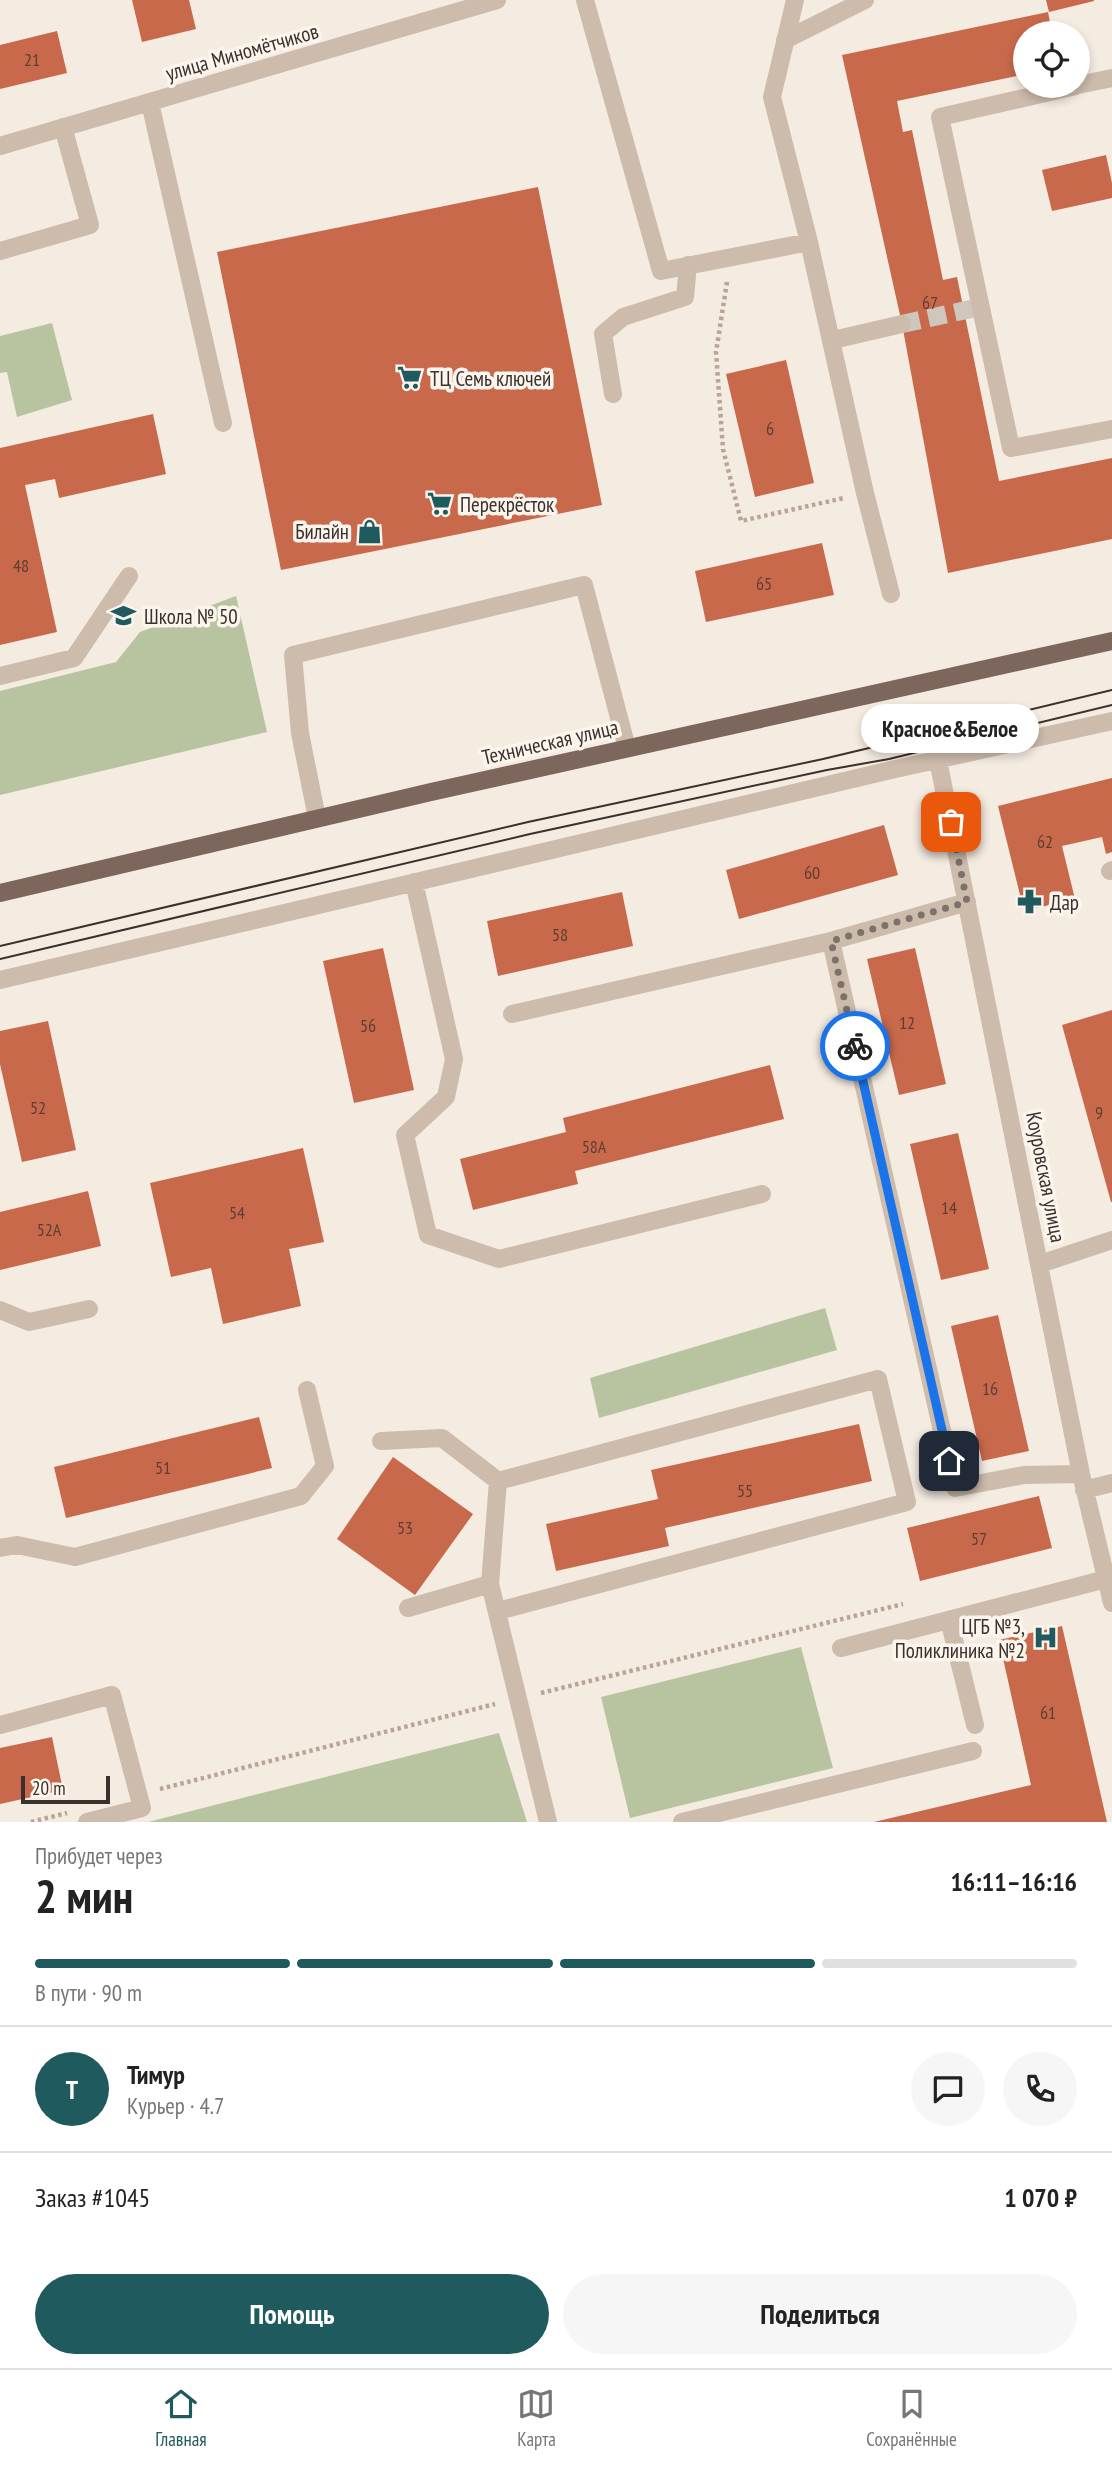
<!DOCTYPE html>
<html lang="ru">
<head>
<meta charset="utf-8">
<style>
  :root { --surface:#fff; --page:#f6f6f6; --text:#222; --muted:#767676; --line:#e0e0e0; --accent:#1f5a5e }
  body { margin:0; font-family:"PT Sans Narrow",sans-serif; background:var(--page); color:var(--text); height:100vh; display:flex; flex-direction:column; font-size:26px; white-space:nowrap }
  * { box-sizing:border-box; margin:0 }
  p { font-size:23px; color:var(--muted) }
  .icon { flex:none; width:38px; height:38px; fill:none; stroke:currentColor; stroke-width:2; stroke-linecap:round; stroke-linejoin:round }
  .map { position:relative; height:1822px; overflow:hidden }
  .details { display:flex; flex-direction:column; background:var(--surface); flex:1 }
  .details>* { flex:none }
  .fabs { position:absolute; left:1013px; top:21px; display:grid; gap:14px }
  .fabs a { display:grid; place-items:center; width:77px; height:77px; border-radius:50%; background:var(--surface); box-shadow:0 4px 10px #0003; font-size:35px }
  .scale { position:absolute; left:21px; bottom:18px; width:89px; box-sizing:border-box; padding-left:7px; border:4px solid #3b302b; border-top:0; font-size:19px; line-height:24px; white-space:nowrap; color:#3b302b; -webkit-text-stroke:5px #fbf5ee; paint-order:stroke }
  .pin { position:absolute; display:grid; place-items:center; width:60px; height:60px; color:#fff; margin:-30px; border-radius:14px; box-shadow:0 4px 10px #0006 }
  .courier { position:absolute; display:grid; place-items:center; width:70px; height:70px; margin:-35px; border:5px solid #1a73e8; border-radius:50%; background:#fff; color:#222; box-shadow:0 2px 9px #0007 }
  .bubble { position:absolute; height:49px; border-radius:24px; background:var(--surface); box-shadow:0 4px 10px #0003; font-size:23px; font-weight:800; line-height:49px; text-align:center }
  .headline em { font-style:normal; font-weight:800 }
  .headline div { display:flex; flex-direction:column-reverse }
  .headline { display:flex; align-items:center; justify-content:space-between; height:119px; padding:0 35px }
  h1 { font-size:46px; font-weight:800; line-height:52px }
  .bar { display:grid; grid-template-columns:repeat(4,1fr); gap:10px 7px; align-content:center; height:84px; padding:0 35px }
  .bar i { height:9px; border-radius:5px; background:var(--line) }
  .bar .selected { background:var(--accent) }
  .bar p { grid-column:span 4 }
  .line { display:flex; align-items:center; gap:18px; padding:0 35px; border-top:2px solid var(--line) }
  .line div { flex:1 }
  .round { display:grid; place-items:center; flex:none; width:74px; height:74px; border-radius:37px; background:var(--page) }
  .primary-button { display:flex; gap:14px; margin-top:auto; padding:14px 35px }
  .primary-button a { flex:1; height:80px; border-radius:42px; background:var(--accent); color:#fff; font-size:28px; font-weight:800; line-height:80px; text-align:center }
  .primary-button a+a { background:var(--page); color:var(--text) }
  .menu { display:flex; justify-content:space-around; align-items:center; height:98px; border-top:2px solid var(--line); background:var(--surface); font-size:19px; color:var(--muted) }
  .menu a { display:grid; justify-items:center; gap:4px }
  .menu .selected { color:var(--accent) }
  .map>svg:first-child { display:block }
  .green { fill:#b8c4a0 }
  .building { fill:#c8694b }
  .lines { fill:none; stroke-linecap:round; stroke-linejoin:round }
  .minor-tunnel { stroke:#cfc6bd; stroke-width:18; stroke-dasharray:18 9; stroke-linecap:butt }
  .path { stroke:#b9a596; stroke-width:4.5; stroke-dasharray:3.5 3.5; stroke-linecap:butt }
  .minor { stroke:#cdbbac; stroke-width:18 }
  .major { stroke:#7d675c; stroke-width:18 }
  .tram { stroke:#3b302b; stroke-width:2 }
  .done { stroke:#7c716b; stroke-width:7; stroke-dasharray:0 12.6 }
  .route { stroke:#1a73e8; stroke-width:9 }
  .labels { text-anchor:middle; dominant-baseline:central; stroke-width:7; stroke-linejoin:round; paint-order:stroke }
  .number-label { font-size:18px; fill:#5e3e33 }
  .street-label { font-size:21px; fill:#3b302b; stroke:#fbf5ee }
  .poi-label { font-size:21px; fill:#3b302b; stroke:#fbf5ee; text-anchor:start }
</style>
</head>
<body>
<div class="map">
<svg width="1112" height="1822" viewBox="0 0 1112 1822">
  <rect width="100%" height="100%" fill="#f4ebe1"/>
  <path class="green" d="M52,323l20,77 -55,17 -10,-45 -7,1v-37z
    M236,596l31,136 -267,63v-104l116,-29 24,-30z
    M825,1308l12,42 -238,68 -9,-40z
    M801,1647l32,121 -203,50 -29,-121z
    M499,1733l28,89h-379z"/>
  <path class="building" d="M132,0h57l7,29 -54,13z
    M1046,0h48v1l-45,11z
    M1048,12l4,21h-26v41l-129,27 6,31 9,-2 31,150 14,-3 42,204 113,-23v81l-164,34 -46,-249 -60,-269z
    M57,31l10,42 -67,16v-44z
    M1106,155l6,28v15l-60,13 -10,-41z
    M538,187l64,318 -321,65 -64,-318z
    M786,360l28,123 -59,14 -29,-123z
    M153,414l13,60 -107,24 -4,-19 -30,6 32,147 -57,13v-197z
    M822,543l12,52 -128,27 -11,-51z
    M1112,778v74l-6,2 -4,-17 -40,9 13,53 -51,12 -26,-105z
    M884,825l14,50 -159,44 -13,-49z
    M622,892l11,54 -135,30 -11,-55z
    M383,948l31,142 -60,13 -31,-142z
    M915,948l31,136 -47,11 -32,-136z
    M1112,1010v192h-1l-49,-177z
    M48,1021l28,129 -54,12 -22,-98v-33z
    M770,1065l14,54 -209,52 3,13 -105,26 -13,-51 106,-27 -3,-14z
    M958,1133l31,136 -48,11 -31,-136z
    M303,1148l21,94 -35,7 12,57 -78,18 -12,-56 -40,9 -21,-94z
    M88,1191l13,55 -101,24v-58z
    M998,1315l31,136 -47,10 -31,-135z
    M259,1417l13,51 -206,50 -12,-51z
    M859,1424l13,57 -207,47 4,18 -113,25 -10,-47 112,-25 -7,-29z
    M393,1457l80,57 -58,81 -78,-56z
    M1039,1496l13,52 -132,33 -13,-53z
    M1062,1626l45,196h-233l157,-37 -32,-145z
    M52,1737l11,53 -63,14v-56z"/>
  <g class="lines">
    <path class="minor-tunnel" d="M902,324l78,-17"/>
    <path class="path" d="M727,282l-11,70 7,97 18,72 103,-23
      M541,1693l362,-89
      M160,1789l335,-85
      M31,1822l36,-9"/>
    <path class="minor" d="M585,0l76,271 148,-29 -37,-145 23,-97
      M785,40l80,-40
      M1078,85l34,-7
      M1076,86l-136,31 71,331 101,-19
      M150,103l73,320
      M0,146l497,-146
      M809,242l56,251 26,101
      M0,251l90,-26 -27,-98
      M833,340l69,-16
      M613,394l-10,-60 20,-17 62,-20 3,-32
      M0,676l74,-18 55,-82
      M938,760l143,714 31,129
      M317,818l-17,-85 -7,-78 291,-70 43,163
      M1110,871l2,-1
      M414,882l40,177 -8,38 -41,38 23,100 71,24 263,-65
      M831,941l124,547 69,-13 57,-1
      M0,980l891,-210 221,-49
      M512,1014l319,-73 136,-39
      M1040,1264l72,-24
      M0,1310l29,12 60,-13
      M381,1441l61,-3 56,43 -8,103 58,238
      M498,1481l380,-102 29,123 -409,109
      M1084,1490l28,-7
      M0,1548l17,-3 58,12 226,-61 24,-30 -18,-76
      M408,1608l82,-24
      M949,1620l26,105
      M841,1648l265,-69
      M0,1725l112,-30 30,113 -55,14
      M682,1822l291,-71"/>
    <path class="major" d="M0,893l431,-101 681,-151"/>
    <path class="tram" d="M0,946l528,-124 295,-63 289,-69
      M0,959l530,-125 297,-64 62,-11 223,-54"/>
  </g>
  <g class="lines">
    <path class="done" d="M855,1046l-24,-105 136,-39 -16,-80"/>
    <path class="route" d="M855,1046l94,415"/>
  </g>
  <defs>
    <symbol id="supermarket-bare" viewBox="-9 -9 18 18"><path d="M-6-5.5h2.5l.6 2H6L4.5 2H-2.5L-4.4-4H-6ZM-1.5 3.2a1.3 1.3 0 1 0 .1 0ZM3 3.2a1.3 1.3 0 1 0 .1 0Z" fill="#1f5a5e" stroke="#fbf5ee" stroke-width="2.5" paint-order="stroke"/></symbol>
    <symbol id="shop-bare" viewBox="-9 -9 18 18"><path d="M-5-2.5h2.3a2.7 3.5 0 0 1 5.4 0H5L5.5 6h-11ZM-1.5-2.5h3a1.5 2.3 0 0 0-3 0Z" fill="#1f5a5e" stroke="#fbf5ee" stroke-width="2.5" paint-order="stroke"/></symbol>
    <symbol id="school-bare" viewBox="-9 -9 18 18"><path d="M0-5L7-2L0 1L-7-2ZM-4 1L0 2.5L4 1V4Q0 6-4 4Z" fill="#1f5a5e" stroke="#fbf5ee" stroke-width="2.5" paint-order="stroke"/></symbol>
    <symbol id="pharmacy-bare" viewBox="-9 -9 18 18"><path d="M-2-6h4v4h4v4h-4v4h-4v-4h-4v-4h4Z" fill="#1f5a5e" stroke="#fbf5ee" stroke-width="2.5" paint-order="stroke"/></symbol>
    <symbol id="hospital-bare" viewBox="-9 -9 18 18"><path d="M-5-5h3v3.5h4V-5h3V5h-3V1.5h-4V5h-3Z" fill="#1f5a5e" stroke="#fbf5ee" stroke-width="2.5" paint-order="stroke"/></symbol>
  </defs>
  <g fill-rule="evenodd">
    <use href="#supermarket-bare" x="392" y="360" width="35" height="35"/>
    <use href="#supermarket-bare" x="422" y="486" width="35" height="35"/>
    <use href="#shop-bare" x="352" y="514" width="35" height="35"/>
    <use href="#school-bare" x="106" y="598" width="35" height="35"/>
    <use href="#pharmacy-bare" x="1012" y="884" width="35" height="35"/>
    <use href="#hospital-bare" x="1028" y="1620" width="35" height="35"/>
  </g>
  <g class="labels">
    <g class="number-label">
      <text x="32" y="59">21</text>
      <text x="930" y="302">67</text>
      <text x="770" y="428">6</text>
      <text x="21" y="565">48</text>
      <text x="764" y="583">65</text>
      <text x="1045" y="841">62</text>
      <text x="812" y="872">60</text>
      <text x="560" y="934">58</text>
      <text x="907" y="1022">12</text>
      <text x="368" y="1025">56</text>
      <text x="38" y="1107">52</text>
      <text x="1099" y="1112">9</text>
      <text x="594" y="1146">58А</text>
      <text x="949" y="1207">14</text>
      <text x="237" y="1212">54</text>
      <text x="49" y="1229">52А</text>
      <text x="990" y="1388">16</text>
      <text x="163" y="1467">51</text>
      <text x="745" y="1490">55</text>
      <text x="405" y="1527">53</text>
      <text x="979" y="1538">57</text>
      <text x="1048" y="1712">61</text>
    </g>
    <g class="street-label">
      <text transform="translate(242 52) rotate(-16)">улица Миномётчиков</text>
      <text transform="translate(550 742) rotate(-13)">Техническая улица</text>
      <text transform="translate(1046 1177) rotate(79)">Коуровская улица</text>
    </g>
    <g class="poi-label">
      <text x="430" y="378">ТЦ Семь ключей</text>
      <text x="460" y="504">Перекрёсток</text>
      <text x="349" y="531" text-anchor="end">Билайн</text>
      <text x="144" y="616">Школа № 50</text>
      <text x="1050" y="902">Дар</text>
      <text x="1025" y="1626" text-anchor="end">ЦГБ №3,<tspan x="1025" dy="24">Поликлиника №2</tspan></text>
    </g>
  </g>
</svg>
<div class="fabs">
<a><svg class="icon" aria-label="locate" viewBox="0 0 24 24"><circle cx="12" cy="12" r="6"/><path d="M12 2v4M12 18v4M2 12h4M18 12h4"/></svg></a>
</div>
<div class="scale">20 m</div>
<div class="pin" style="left:951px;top:822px;background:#ea580c"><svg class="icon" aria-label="bag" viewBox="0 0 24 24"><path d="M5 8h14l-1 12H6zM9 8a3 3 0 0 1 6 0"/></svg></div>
<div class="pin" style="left:949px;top:1461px;background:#1f2937"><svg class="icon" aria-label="home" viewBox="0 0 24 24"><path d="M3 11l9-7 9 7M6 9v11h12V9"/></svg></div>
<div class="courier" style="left:855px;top:1046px"><svg class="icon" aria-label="bike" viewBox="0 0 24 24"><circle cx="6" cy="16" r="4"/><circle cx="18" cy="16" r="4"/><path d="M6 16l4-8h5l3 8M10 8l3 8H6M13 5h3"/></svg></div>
<div class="bubble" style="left:861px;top:704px;width:178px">Красное&amp;Белое</div>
</div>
<section class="details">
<div class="headline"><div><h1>2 мин</h1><p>Прибудет через</p></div><em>16:11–16:16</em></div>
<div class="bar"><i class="selected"></i><i class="selected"></i><i class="selected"></i><i></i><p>В пути · 90 m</p></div>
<div class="line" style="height:126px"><b class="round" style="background:var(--accent);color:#fff">Т</b><div><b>Тимур</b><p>Курьер · 4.7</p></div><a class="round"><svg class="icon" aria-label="chat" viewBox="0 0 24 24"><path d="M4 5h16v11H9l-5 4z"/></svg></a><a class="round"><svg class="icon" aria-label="phone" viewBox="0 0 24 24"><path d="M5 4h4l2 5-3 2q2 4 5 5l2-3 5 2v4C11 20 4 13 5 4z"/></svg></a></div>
<div class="line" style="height:91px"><div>Заказ #1045</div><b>1 070 ₽</b></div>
<div class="primary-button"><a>Помощь</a><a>Поделиться</a></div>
</section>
<nav class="menu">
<a class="selected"><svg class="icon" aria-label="home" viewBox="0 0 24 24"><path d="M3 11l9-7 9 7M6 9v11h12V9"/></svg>Главная</a>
<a><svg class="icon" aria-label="map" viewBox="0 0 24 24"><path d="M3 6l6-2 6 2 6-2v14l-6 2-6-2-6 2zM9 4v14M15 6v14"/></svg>Карта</a>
<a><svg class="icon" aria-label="saved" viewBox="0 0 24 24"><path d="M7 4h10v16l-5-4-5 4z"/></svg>Сохранённые</a>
</nav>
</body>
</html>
